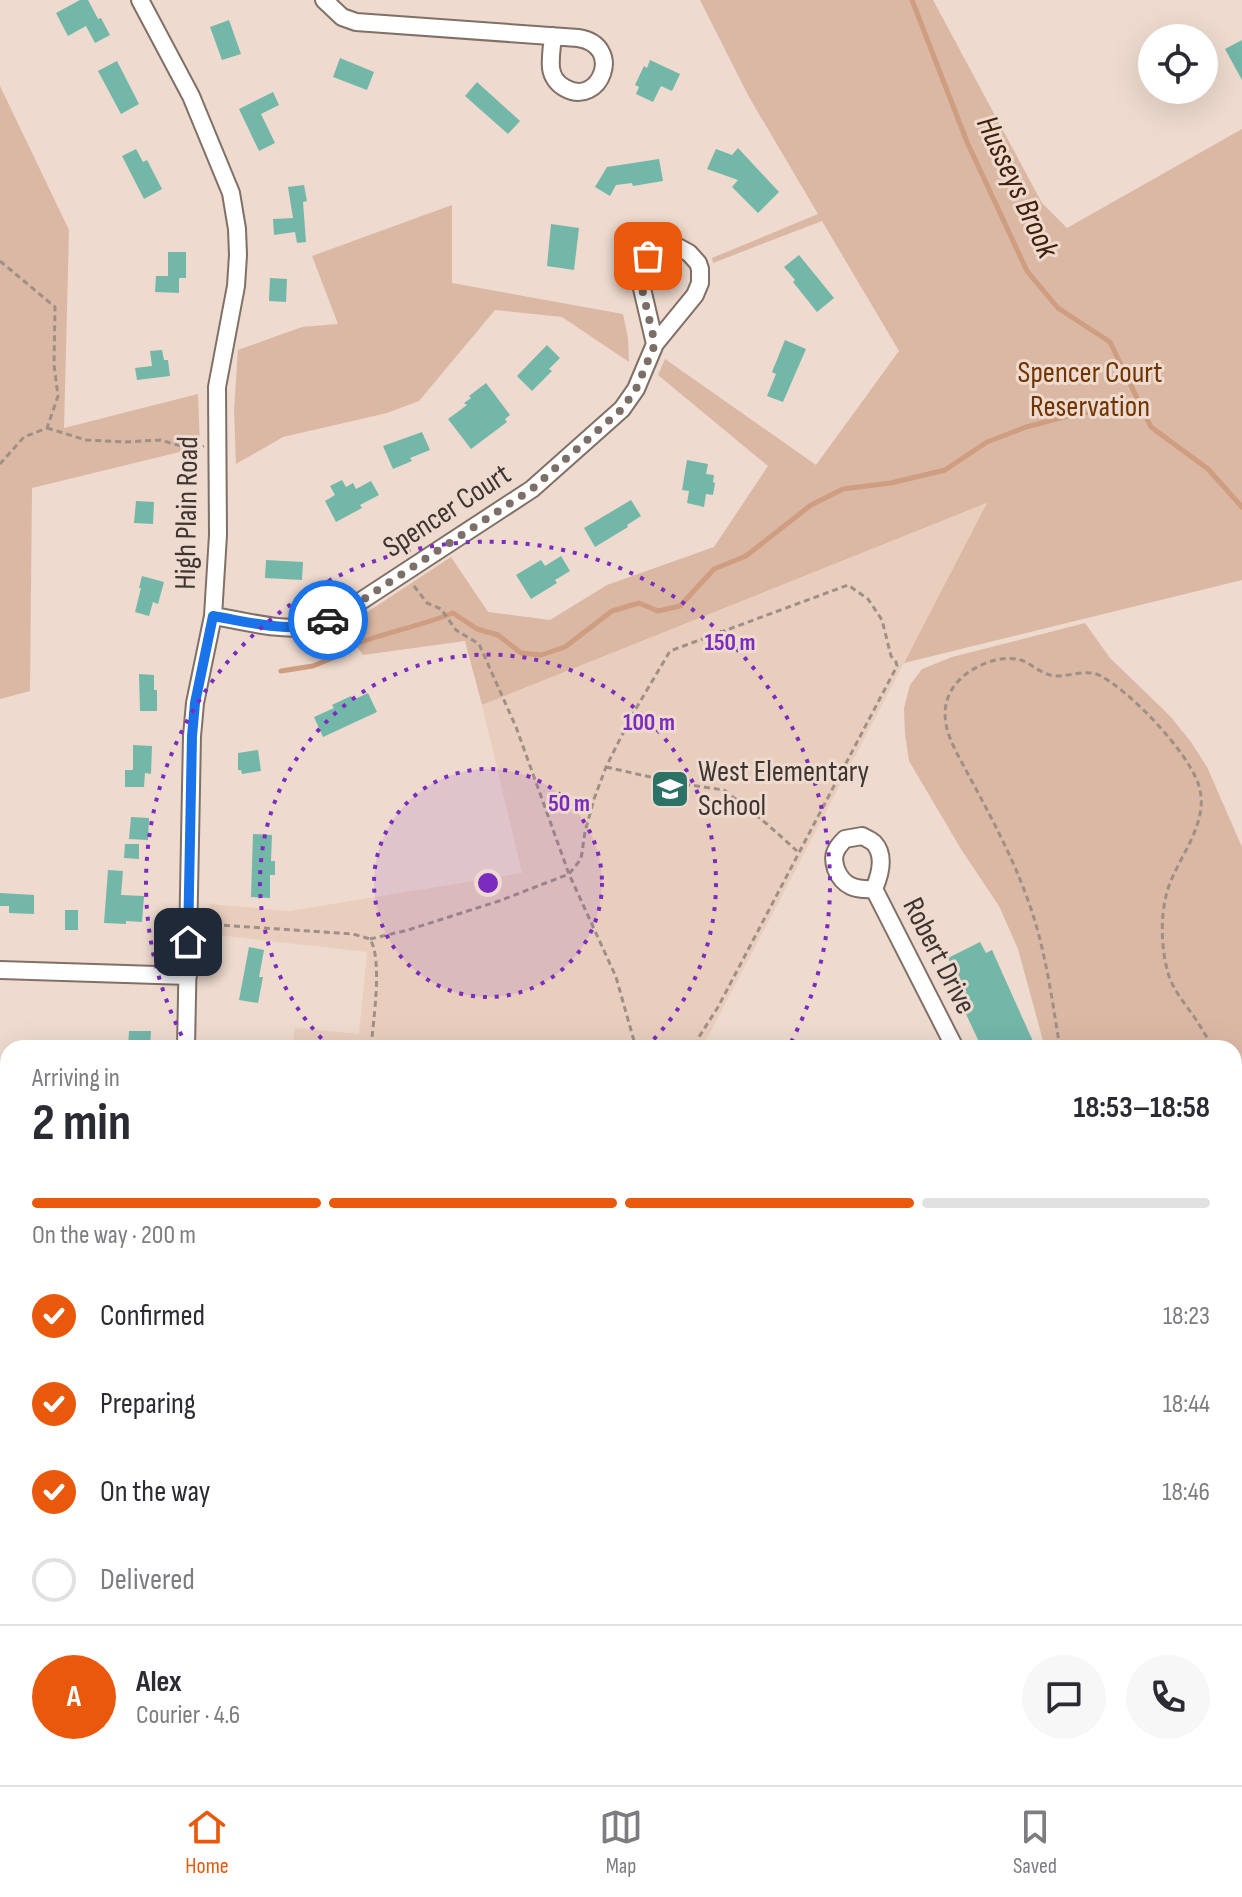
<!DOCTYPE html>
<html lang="en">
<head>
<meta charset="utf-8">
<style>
  :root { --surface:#fff; --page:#f7f7f7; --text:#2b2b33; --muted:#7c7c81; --line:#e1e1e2; --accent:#ea580c }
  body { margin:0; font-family:"Sofia Sans Condensed",sans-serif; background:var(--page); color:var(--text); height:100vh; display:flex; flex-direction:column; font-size:30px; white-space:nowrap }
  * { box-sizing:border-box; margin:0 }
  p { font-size:26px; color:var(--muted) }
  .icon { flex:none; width:44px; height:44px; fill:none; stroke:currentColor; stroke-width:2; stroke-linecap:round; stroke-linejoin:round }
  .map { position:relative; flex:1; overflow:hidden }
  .drawer { position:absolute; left:0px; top:1040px; width:1242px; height:746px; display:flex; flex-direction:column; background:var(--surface); border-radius:24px 24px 0 0; box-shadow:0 8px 32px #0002 }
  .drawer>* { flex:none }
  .tools { position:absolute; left:1138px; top:24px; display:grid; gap:16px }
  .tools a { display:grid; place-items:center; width:80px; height:80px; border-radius:50%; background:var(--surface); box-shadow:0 8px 32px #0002; font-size:40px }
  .pin { position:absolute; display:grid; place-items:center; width:68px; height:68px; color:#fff; margin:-34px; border-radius:16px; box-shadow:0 4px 12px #0006 }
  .courier { position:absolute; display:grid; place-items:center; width:80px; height:80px; margin:-40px; border:6px solid #1a73e8; border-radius:50%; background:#fff; color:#222; box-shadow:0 2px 10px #0007 }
  .overview em { font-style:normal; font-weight:700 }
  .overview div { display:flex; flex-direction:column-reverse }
  .overview { display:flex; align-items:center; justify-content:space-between; height:136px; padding:0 32px }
  h1 { font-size:52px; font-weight:700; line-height:60px }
  .bar { display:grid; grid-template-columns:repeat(4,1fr); gap:12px 8px; align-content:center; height:96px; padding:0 32px }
  .bar i { height:10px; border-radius:6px; background:var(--line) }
  .bar .selected { background:var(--accent) }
  .bar p { grid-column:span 4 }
  .line { display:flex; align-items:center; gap:20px; padding:0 32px; border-top:2px solid var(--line) }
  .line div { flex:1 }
  .round { display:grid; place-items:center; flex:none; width:84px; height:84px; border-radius:42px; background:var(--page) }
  ol { padding:0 32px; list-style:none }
  li { display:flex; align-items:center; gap:24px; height:88px }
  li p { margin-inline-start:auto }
  li .icon { padding:8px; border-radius:50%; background:var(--accent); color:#fff; stroke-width:4 }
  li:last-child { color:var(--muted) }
  li i { width:44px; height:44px; border:4px solid var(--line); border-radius:50% }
  .menu { display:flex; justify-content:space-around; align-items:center; height:112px; border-top:2px solid var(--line); background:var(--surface); font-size:22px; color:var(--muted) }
  .menu a { display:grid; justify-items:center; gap:4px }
  .menu .selected { color:var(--accent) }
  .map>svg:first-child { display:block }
  .built { fill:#e9cebe }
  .green { fill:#dab8a4 }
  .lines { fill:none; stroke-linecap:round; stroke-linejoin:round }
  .stream { stroke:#cf9d80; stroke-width:5 }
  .building { fill:#73b7a9 }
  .minor-casing { stroke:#817065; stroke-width:20 }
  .major-casing { stroke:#fff; stroke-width:24 }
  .path { stroke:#9e9087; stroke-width:3; stroke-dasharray:6 4; stroke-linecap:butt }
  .minor { stroke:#fff; stroke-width:16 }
  .major { stroke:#edbc9d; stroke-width:20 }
  .done { stroke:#7b6f68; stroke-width:8; stroke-dasharray:0 14.4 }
  .route { stroke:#1a73e8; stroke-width:10 }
  .ring { fill:none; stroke:#7b2cbf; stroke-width:4; stroke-dasharray:4 8 }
  .labels { text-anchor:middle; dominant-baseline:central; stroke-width:6; stroke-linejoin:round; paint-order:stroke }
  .park-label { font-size:30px; fill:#703400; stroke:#eedace }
  .street-label { font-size:30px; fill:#3d3531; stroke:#eedace }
  .poi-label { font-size:30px; fill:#3d3531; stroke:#eedace; text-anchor:start }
  .water-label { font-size:32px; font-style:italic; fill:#42210a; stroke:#eedace }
  .centre { fill:#7b2cbf; stroke:#eedace; stroke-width:4 }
  .ring-label { font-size:24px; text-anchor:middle; font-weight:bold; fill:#7b2cbf; stroke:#eedace; stroke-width:6; stroke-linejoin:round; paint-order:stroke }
</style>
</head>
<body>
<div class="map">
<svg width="1242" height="1785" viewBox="0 0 1242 1785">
  <rect width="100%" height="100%" fill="#eedace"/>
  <path class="built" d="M988,503l-286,545h-410l3,-20 64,6 8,-82 -159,-18 2,-30 79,7 233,-38 -40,-168z
    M223,1778h477v7h-478z"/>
  <path class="green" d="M700,0h233l109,203 25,25 175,-99v451l-338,83 83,-160 -505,202 -17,-64 -102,14 -20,-27 108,-71 37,55 62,8 57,-35 107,-38 54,-81 -110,-91 7,-16 151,106 83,-114 -77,-130 -109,42 -1,-5 106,-44 -69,-117z
    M0,86l69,144 -5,198 134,-34 2,53 -168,41 -2,203 -30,8z
    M452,205v78l171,31 5,24 1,24 -67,-45 -67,-7 -76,91 -32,12 -104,24 -47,27 -2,-54 4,-60 64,-23 36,-3 -26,-68z
    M1085,623l25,35 60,58 21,26 16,25 35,80v336l-8,7v-142h-189l-27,-99 -19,-43 -38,-57 -52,-88 -4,-27 -1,-26 6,-23 12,-16 30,-12z
    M889,1778h222l4,7h-235z"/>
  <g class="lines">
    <path class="stream" d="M912,0l55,142 60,129 31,37 52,34 41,85 57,42 34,38
      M361,642c31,-11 62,-17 92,-29l24,16 21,6 23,18 20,2 24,-8 47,-36 27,-8 19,8 22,-5 34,-37 32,-13 65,-51 32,-16 48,-6 54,-13 42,-28 39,-15 53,-14 64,-2
      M281,671l32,-5 29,-12
      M1234,1245l8,-9
      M1187,1778l2,7"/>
  </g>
  <path class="building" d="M80,0h8l10,19 3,-1 9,17 -15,8 -9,-17 -18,10 -12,-23z
    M229,20l12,34 -19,6 -12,-33z
    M1242,40v40l-17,-31z
    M340,58l34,14 -7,18 -34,-13z
    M650,60l30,14 -8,17 -11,-5 -8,16 -17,-8 3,-7 -4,-2 9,-19 3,2z
    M117,61l22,43 -18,10 -23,-43z
    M477,82l43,39 -12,13 -43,-38z
    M273,92l6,13 -18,9 14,29 -16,8 -20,-42z
    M738,148l41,44 -21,21 -26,-26 6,-7 -31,-11 9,-20 16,6z
    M136,149l7,13 4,-2 15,29 -18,10 -22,-43z
    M659,159l4,22 -30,5 -1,-3 -16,2 -6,11 -15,-9 12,-20z
    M304,185l3,16 -4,1 3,40 -9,1 -2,-11 -21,3 -1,-16 20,-1 -5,-31z
    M551,224l28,4 -5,42 -27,-4z
    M168,252h18v26h-7v15l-24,-1 1,-16h12z
    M799,255l35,43 -17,14 -24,-30 2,-2 -11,-13z
    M270,278l17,1 -1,23 -17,-1z
    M785,340l21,9 -23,53 -16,-6 9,-22 -4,-2z
    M547,345l13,13 -11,11 3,2 -20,20 -15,-15z
    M162,350l2,10h4l2,16 -33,4 -2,-12 17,-2 -2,-15z
    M486,383l24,32 -5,4 2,3 -36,27 -23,-30 19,-14 -3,-2 7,-5 -2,-2z
    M422,432l8,18 -20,8 2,3 -19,8 -10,-23z
    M687,460l21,4 -2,10 8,1 -1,7 2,1 -2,12 -7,-1 -2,13 -17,-4 2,-12 -7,-1z
    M342,480l4,7 7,-4 3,6 15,-8 8,14 -19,10 2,3 -26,14 -11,-21 10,-6 -5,-9z
    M631,500l10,16 -14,9 1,2 -33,20 -11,-19z
    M136,501l18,1 -1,22 -19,-1z
    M561,556l9,15 -15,9 2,3 -26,16 -15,-24 25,-15 4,6z
    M266,560l37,2 -1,18 -37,-2z
    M142,576l22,6 -6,22 -5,-2 -4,14 -14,-4 6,-24h-2z
    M139,674l15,1v15h3v21h-17z
    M368,693l9,19 -54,25 -9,-20 20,-9 -2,-3 19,-9 2,4z
    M133,745l19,1 -1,28 -6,-1 -1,14h-19v-17h8z
    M258,750l3,21 -19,3 -1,-4h-3v-17z
    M131,817l18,1 -1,22 -19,-1z
    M253,834l19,1 -1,26h4v14h-5v23l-19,-1z
    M125,844h14v15l-15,-1z
    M108,870l15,1 -2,24 23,1 -2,26 -16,-1v3l-22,-1z
    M0,893l34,2v19l-25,-1v-7h-9z
    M65,910h13v20h-13z
    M980,942l6,11 6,-3 44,98h-42l-3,-6 -10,4 -32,-68 7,-3 -8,-17z
    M249,947l15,3 -5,27h4l-5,26 -19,-3z
    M129,1031h22l-1,17h-22z"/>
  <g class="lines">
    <defs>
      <path id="minor" d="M140,0l51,96 40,97 6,36 1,26 -2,31 -19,101 1,148 -5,81 -18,87 -3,33 -6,312
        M324,0l18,17 14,5 222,16c47,7 22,70 -13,50 -8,-4 -13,-12 -14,-20 -1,-10 1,-22 2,-32
        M213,616c28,4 68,16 96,10 12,-2 24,-9 35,-14l188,-123 90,-80 14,-20 19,-45 -15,-64 1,-13 7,-11 11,-8 12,-2 7,1 11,6 9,10 2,6v14l-5,12 -40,49
        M862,836c4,2 9,4 12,7 12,13 6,32 0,46 -18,1 -31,-2 -38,-20 -2,-6 -3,-14 1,-20 2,-4 5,-7 8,-10z
        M874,889l81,159
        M0,970l188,6
        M0,1366l8,-2
        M0,1681l8,-57
        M243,1785l1,-7
        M650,1785v-7
        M676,1785l1,-7
        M756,1785l1,-7"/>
      <path id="major" d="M1234,1494l8,-6
        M855,1785l9,-7"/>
    </defs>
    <use href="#minor" class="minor-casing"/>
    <use href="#major" class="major-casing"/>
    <path class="path" d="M0,261l55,46 -1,58 4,31 -11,32 -23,9 -24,27
      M47,428l39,12 39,2 35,-2 35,10 9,-4
      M414,586l13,17 14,6 15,21 23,14 37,83 53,147 47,103 20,71
      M606,767l71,16 47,7 43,34 30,27
      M204,924l149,10 17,5c13,21 3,83 1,109
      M370,939l38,-9 91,-29 70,-27 12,-15 4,-27 9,-33 12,-32 25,-50 39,-66 178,-66 20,14 14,21 9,36 5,6 1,4 -179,341 -26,41
      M1060,1048c-8,-48 -14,-96 -30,-142 -16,-47 -39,-89 -62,-132 -13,-25 -31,-51 -19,-79 10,-24 47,-42 72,-35 11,4 20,14 33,16 16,1 32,-8 47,0 31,17 85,74 97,107 14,39 -21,74 -31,109 -7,25 -6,59 2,84 4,12 11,21 18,31 10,13 18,27 26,41
      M1234,1081l8,15
      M1085,1778l2,7
      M912,1785l7,-7
      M1048,1785l5,-7"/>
    <use href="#minor" class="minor"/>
    <use href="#major" class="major"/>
  </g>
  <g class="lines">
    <path class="done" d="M328,620l16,-8 188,-123 90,-80 14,-20 19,-45 -15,-64 1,-13 7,-11"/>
    <path class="route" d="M188,942l4,-206 3,-33 18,-87c37,6 79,19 115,4"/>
  </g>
  <circle cx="488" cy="883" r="114" fill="#7b2cbf" fill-opacity=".12"/>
  <g class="ring">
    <circle cx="488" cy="883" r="114"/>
    <path d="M330 1047A228 228 0 1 1 646 1047"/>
    <path d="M187 1046A342 342 0 1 1 789 1046"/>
  </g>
  <defs>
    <symbol id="school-square" viewBox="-11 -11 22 22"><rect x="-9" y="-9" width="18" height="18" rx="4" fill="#2d7266" stroke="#eedace"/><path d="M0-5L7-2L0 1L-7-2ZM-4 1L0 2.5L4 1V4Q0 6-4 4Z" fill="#fff"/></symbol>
  </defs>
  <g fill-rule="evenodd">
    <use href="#school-square" x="648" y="767" width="44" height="44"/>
  </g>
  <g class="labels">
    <g class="park-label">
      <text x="1090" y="373">Spencer Court<tspan x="1090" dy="34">Reservation</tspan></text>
    </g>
    <g class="street-label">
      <text transform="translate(447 511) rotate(-33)">Spencer Court</text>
      <text transform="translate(187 513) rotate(-89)">High Plain Road</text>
      <text transform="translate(939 956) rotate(63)">Robert Drive</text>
    </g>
    <g class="poi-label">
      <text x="698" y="772">West Elementary<tspan x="698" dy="34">School</tspan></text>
    </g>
    <g class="water-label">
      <text transform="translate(1017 187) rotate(65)">Husseys Brook</text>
    </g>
  </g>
  <circle cx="488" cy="883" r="12" class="centre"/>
  <g class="ring-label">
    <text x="730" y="650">150 m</text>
    <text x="649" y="730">100 m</text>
    <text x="569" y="811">50 m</text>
  </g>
</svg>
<div class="tools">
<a><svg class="icon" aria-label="locate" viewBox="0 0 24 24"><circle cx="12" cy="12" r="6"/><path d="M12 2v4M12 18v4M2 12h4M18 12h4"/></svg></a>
</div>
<div class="pin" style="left:648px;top:256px;background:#ea580c"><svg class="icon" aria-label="bag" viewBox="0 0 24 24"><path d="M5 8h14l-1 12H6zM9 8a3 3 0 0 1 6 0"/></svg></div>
<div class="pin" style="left:188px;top:942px;background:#1f2937"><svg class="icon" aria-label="home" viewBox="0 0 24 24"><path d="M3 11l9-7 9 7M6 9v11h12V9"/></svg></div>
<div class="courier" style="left:328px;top:620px"><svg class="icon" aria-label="car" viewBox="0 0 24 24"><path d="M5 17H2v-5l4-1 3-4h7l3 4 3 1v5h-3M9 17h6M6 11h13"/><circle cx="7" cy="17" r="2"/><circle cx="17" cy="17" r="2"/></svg></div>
<section class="drawer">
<div class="overview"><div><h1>2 min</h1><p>Arriving in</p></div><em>18:53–18:58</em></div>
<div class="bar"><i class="selected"></i><i class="selected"></i><i class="selected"></i><i></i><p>On the way · 200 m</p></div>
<ol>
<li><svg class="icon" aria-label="check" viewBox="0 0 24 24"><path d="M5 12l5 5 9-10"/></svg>Confirmed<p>18:23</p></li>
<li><svg class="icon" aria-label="check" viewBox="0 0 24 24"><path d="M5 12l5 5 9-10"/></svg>Preparing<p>18:44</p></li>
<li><svg class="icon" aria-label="check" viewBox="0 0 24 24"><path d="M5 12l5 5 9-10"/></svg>On the way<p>18:46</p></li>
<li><i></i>Delivered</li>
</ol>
<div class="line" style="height:144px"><b class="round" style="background:var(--accent);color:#fff">A</b><div><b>Alex</b><p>Courier · 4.6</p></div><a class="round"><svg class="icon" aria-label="chat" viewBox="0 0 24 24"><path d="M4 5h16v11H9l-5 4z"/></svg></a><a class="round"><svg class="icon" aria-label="phone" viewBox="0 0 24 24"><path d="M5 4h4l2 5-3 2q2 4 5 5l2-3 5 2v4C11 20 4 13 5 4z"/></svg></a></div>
</section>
</div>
<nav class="menu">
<a class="selected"><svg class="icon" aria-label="home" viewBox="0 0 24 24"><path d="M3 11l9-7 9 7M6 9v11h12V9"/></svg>Home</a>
<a><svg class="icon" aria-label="map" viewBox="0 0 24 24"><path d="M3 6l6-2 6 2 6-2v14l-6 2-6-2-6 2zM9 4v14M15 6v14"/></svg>Map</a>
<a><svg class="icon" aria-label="saved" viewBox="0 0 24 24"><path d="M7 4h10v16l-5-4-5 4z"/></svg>Saved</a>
</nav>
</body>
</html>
